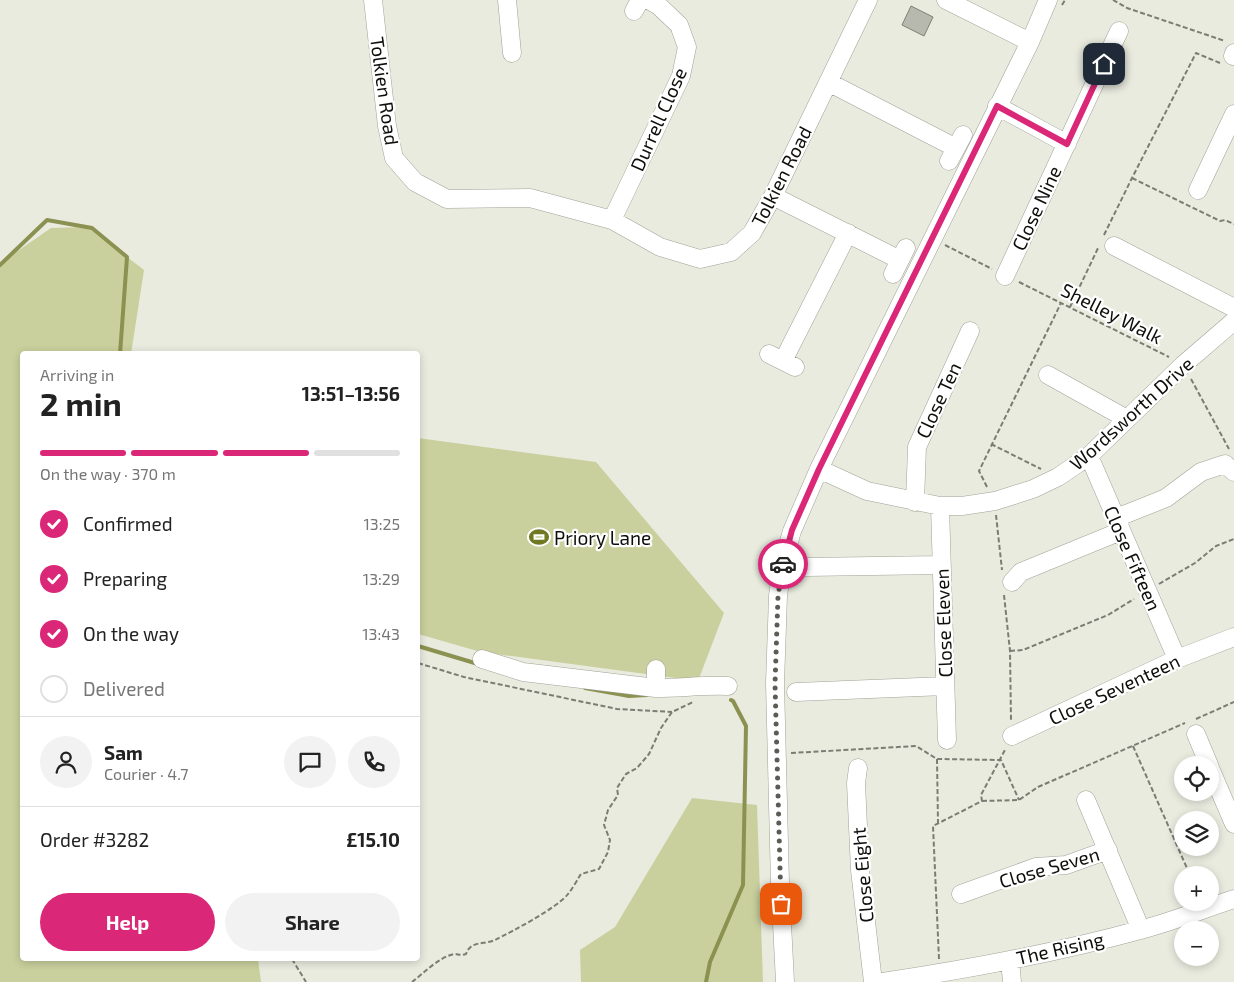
<!DOCTYPE html>
<html lang="en">
<head>
<meta charset="utf-8">
<style>
  :root { --surface:#fff; --page:#f2f2f2; --text:#222; --muted:#767676; --line:#e0e0e0; --accent:#db2777 }
  body { margin:0; font-family:"Exo 2",sans-serif; background:var(--page); color:var(--text); height:100vh; display:flex; flex-direction:column; font-size:19px; white-space:nowrap }
  * { box-sizing:border-box; margin:0 }
  p { font-size:16px; color:var(--muted) }
  .icon { flex:none; width:28px; height:28px; fill:none; stroke:currentColor; stroke-width:2; stroke-linecap:round; stroke-linejoin:round }
  .map { position:relative; flex:1; overflow:hidden }
  .drawer { position:absolute; left:20px; top:351px; width:400px; height:610px; display:flex; flex-direction:column; background:var(--surface); border-radius:5px; box-shadow:0 2px 8px #0003 }
  .drawer>* { flex:none }
  .tools { position:absolute; left:1174px; top:756px; display:grid; gap:10px }
  .tools a { display:grid; place-items:center; width:45px; height:45px; border-radius:50%; background:var(--surface); box-shadow:0 2px 8px #0003; font-size:25px }
  .pin { position:absolute; display:grid; place-items:center; width:42px; height:42px; color:#fff; margin:-21px; border-radius:10px; box-shadow:0 2px 8px #0006 }
  .courier { position:absolute; display:grid; place-items:center; width:50px; height:50px; margin:-25px; border:4px solid #db2777; border-radius:50%; background:#fff; color:#222; box-shadow:0 1px 6px #0007 }
  .head em { font-style:normal; font-weight:700 }
  .head div { display:flex; flex-direction:column-reverse }
  .head { display:flex; align-items:center; justify-content:space-between; height:85px; padding:0 20px }
  h1 { font-size:32px; font-weight:700; line-height:38px }
  .bar { display:grid; grid-template-columns:repeat(4,1fr); gap:8px 5px; align-content:center; height:60px; padding:0 20px }
  .bar i { height:6px; border-radius:4px; background:var(--line) }
  .bar .current { background:var(--accent) }
  .bar p { grid-column:span 4 }
  .line { display:flex; align-items:center; gap:12px; padding:0 20px; border-top:1px solid var(--line) }
  .line div { flex:1 }
  .round { display:grid; place-items:center; flex:none; width:52px; height:52px; border-radius:26px; background:var(--page) }
  ol { padding:0 20px; list-style:none }
  li { display:flex; align-items:center; gap:15px; height:55px }
  li p { margin-inline-start:auto }
  li .icon { padding:5px; border-radius:50%; background:var(--accent); color:#fff; stroke-width:4 }
  li:last-child { color:var(--muted) }
  li i { width:28px; height:28px; border:2px solid var(--line); border-radius:50% }
  .primary-button { display:flex; gap:10px; margin-top:auto; padding:10px 20px }
  .primary-button a { flex:1; height:58px; border-radius:30px; background:var(--accent); color:#fff; font-size:20px; font-weight:700; line-height:58px; text-align:center }
  .primary-button a+a { background:var(--page); color:var(--text) }
  .map>svg:first-child { display:block }
  .green { fill:#c9d09d }
  .lines { fill:none; stroke-linecap:round; stroke-linejoin:round }
  .stream { stroke:#8b9251; stroke-width:4 }
  .building { fill:#b8b9ae; stroke:#7e8075 }
  .minor-casing { stroke:#a1a297; stroke-width:19 }
  .path { stroke:#7b7c74; stroke-width:2; stroke-dasharray:5 2.5; stroke-linecap:butt }
  .minor { stroke:#fff; stroke-width:18 }
  .done { stroke:#5b5c55; stroke-width:5; stroke-dasharray:0 9 }
  .route { stroke:#db2777; stroke-width:6 }
  .labels { text-anchor:middle; dominant-baseline:central; stroke-width:4.5; stroke-linejoin:round; paint-order:stroke }
  .street-label { font-size:19px; fill:#0e0f0b; stroke:#fff }
  .poi-label { font-size:19px; fill:#0e0f0b; stroke:#fff; text-anchor:start }
</style>
</head>
<body>
<div class="map">
<svg width="1234" height="982" viewBox="0 0 1234 982">
  <rect width="100%" height="100%" fill="#eaebdf"/>
  <path class="green" d="M88,227l56,43 -13,84h-109v605h236l3,23h-261v-716l9,-9 42,-29z
    M418,438l178,24 128,151 -26,68 -217,-29 -63,-18z
    M692,798l65,7 6,177h-182l-1,-32 35,-23z"/>
  <g class="lines">
    <path class="stream" d="M0,265l47,-45 45,8 35,29 -7,97
      M418,646l60,18
      M585,688l44,8 18,-1
      M706,982l4,-20 33,-77 3,-159 -13,-25 -2,-1"/>
  </g>
  <path class="building" d="M911,6l22,11 -9,19 -22,-11z"/>
  <g class="lines">
    <defs>
      <path id="minor" d="M373,0l14,126 7,32 21,24 32,17 83,-1 82,22 48,27 40,12 31,-7 21,-19 21,-37 95,-196
        M507,0l5,53
        M946,0l84,42
        M634,11l6,-11
        M1233,56l1,-3
        M828,82l128,66
        M997,106l70,38
        M949,161l14,-26
        M1198,190l36,-76
        M773,196l127,64
        M612,220l69,-144 6,-29 -8,-22 -20,-19 -10,-6
        M1114,246l120,62
        M893,274l13,-26
        M1005,276l114,-245
        M769,354l26,13
        M783,361l65,-128
        M1048,375l79,44
        M1089,456l88,203
        M819,469l48,22 73,15h22l33,-5 38,-12 25,-12 31,-21 94,-91 51,-44
        M915,502l2,-55 53,-116
        M940,506l7,234
        M1116,518l50,-20 35,-26 24,-8 9,8
        M806,567l135,-2
        M1012,582l9,-10 100,-41
        M482,659l41,13 133,16
        M656,669v19c24,0 48,-3 72,-2
        M796,692l149,-6
        M1196,734l13,31
        M1012,736l165,-77 57,-22
        M858,768l-2,15 4,87 13,112
        M1210,768l24,56
        M1086,800l55,130
        M961,894l75,-27 30,-2 42,-15
        M1010,960l2,22
        M785,982l-5,-98 -5,-201 3,-87 4,-30 10,-35 27,-62 211,-427 18,-42
        M883,982c86,-13 173,-29 257,-52 32,-8 63,-21 94,-31"/>
    </defs>
    <use href="#minor" class="minor-casing"/>
    <path class="path" d="M1113,0l14,8 98,33
      M1062,5l3,-5
      M1132,178l88,43 5,-1 9,4
      M1104,235l28,-57 64,-125 24,10
      M945,245l47,24
      M1019,282l150,75
      M1070,307l29,-61
      M1191,379l38,70
      M991,444l50,25
      M987,487l-8,-16 82,-168
      M996,515l6,55
      M1159,584l36,-21 21,-17 18,-7
      M1004,595l6,56 1,69
      M1010,651l13,-1 85,-35 26,-16
      M418,663l46,14 153,32 55,3
      M1196,719l38,-17
      M1133,746l57,129
      M791,753l125,-7 21,13 64,1 18,40
      M937,759l1,64
      M982,801l37,-1 19,-13 147,-64
      M292,959l14,23
      M939,959l-6,-133 49,-25 -1,-6 25,-47
      M412,982c12,-9 27,-25 42,-28 4,0 7,2 12,0 5,-14 18,-9 29,-14 18,-9 62,-32 73,-46 5,-6 9,-14 13,-20l18,-5 9,-17 2,-12 -6,-15 4,-15 10,-15 -1,-7 9,-14 11,-6 12,-14 12,-26 11,-16 21,-10"/>
    <use href="#minor" class="minor"/>
  </g>
  <g class="lines">
    <path class="done" d="M781,904l-6,-220 3,-88 5,-32"/>
    <path class="route" d="M783,564l9,-34 27,-61 178,-363 70,38 37,-80"/>
  </g>
  <defs>
    <symbol id="stadium-bare" viewBox="-9 -9 18 18"><path d="M0-5a6.5 5 0 1 0 0 10a6.5 5 0 1 0 0-10ZM-3.5-1.8h7v3.6h-7Z" fill="#707821" stroke="#fff" stroke-width="2.5" paint-order="stroke"/></symbol>
  </defs>
  <g fill-rule="evenodd">
    <use href="#stadium-bare" x="525" y="523" width="28" height="28"/>
  </g>
  <g class="labels">
    <g class="street-label">
      <text transform="translate(385 91) rotate(82)">Tolkien Road</text>
      <text transform="translate(658 119) rotate(-66)">Durrell Close</text>
      <text transform="translate(781 176) rotate(-63)">Tolkien Road</text>
      <text transform="translate(1036 208) rotate(-65)">Close Nine</text>
      <text transform="translate(1112 313) rotate(27)">Shelley Walk</text>
      <text transform="translate(938 400) rotate(-65)">Close Ten</text>
      <text transform="translate(1131 413) rotate(-42)">Wordsworth Drive</text>
      <text transform="translate(1133 558) rotate(66)">Close Fifteen</text>
      <text transform="translate(943 623) rotate(-92)">Close Eleven</text>
      <text transform="translate(1114 689) rotate(-25)">Close Seventeen</text>
      <text transform="translate(1049 867) rotate(-16)">Close Seven</text>
      <text transform="translate(862 875) rotate(-95)">Close Eight</text>
      <text transform="translate(1060 948) rotate(-13)">The Rising</text>
    </g>
    <g class="poi-label">
      <text x="554" y="537">Priory Lane</text>
    </g>
  </g>
</svg>
<div class="tools">
<a><svg class="icon" aria-label="locate" viewBox="0 0 24 24"><circle cx="12" cy="12" r="6"/><path d="M12 2v4M12 18v4M2 12h4M18 12h4"/></svg></a>
<a><svg class="icon" aria-label="layers" viewBox="0 0 24 24"><path d="M12 4l9 5-9 5-9-5zM3 14l9 5 9-5"/></svg></a>
<a>+</a>
<a>−</a>
</div>
<div class="pin" style="left:781px;top:904px;background:#ea580c"><svg class="icon" aria-label="bag" viewBox="0 0 24 24"><path d="M5 8h14l-1 12H6zM9 8a3 3 0 0 1 6 0"/></svg></div>
<div class="pin" style="left:1104px;top:64px;background:#1f2937"><svg class="icon" aria-label="home" viewBox="0 0 24 24"><path d="M3 11l9-7 9 7M6 9v11h12V9"/></svg></div>
<div class="courier" style="left:783px;top:564px"><svg class="icon" aria-label="car" viewBox="0 0 24 24"><path d="M5 17H2v-5l4-1 3-4h7l3 4 3 1v5h-3M9 17h6M6 11h13"/><circle cx="7" cy="17" r="2"/><circle cx="17" cy="17" r="2"/></svg></div>
<section class="drawer">
<div class="head"><div><h1>2 min</h1><p>Arriving in</p></div><em>13:51–13:56</em></div>
<div class="bar"><i class="current"></i><i class="current"></i><i class="current"></i><i></i><p>On the way · 370 m</p></div>
<ol>
<li><svg class="icon" aria-label="check" viewBox="0 0 24 24"><path d="M5 12l5 5 9-10"/></svg>Confirmed<p>13:25</p></li>
<li><svg class="icon" aria-label="check" viewBox="0 0 24 24"><path d="M5 12l5 5 9-10"/></svg>Preparing<p>13:29</p></li>
<li><svg class="icon" aria-label="check" viewBox="0 0 24 24"><path d="M5 12l5 5 9-10"/></svg>On the way<p>13:43</p></li>
<li><i></i>Delivered</li>
</ol>
<div class="line" style="height:90px"><a class="round"><svg class="icon" aria-label="person" viewBox="0 0 24 24"><circle cx="12" cy="8" r="4"/><path d="M4 21q1-7 8-7t8 7"/></svg></a><div><b>Sam</b><p>Courier · 4.7</p></div><a class="round"><svg class="icon" aria-label="chat" viewBox="0 0 24 24"><path d="M4 5h16v11H9l-5 4z"/></svg></a><a class="round"><svg class="icon" aria-label="phone" viewBox="0 0 24 24"><path d="M5 4h4l2 5-3 2q2 4 5 5l2-3 5 2v4C11 20 4 13 5 4z"/></svg></a></div>
<div class="line" style="height:65px"><div>Order #3282</div><b>£15.10</b></div>
<div class="primary-button"><a>Help</a><a>Share</a></div>
</section>
</div>
</body>
</html>
